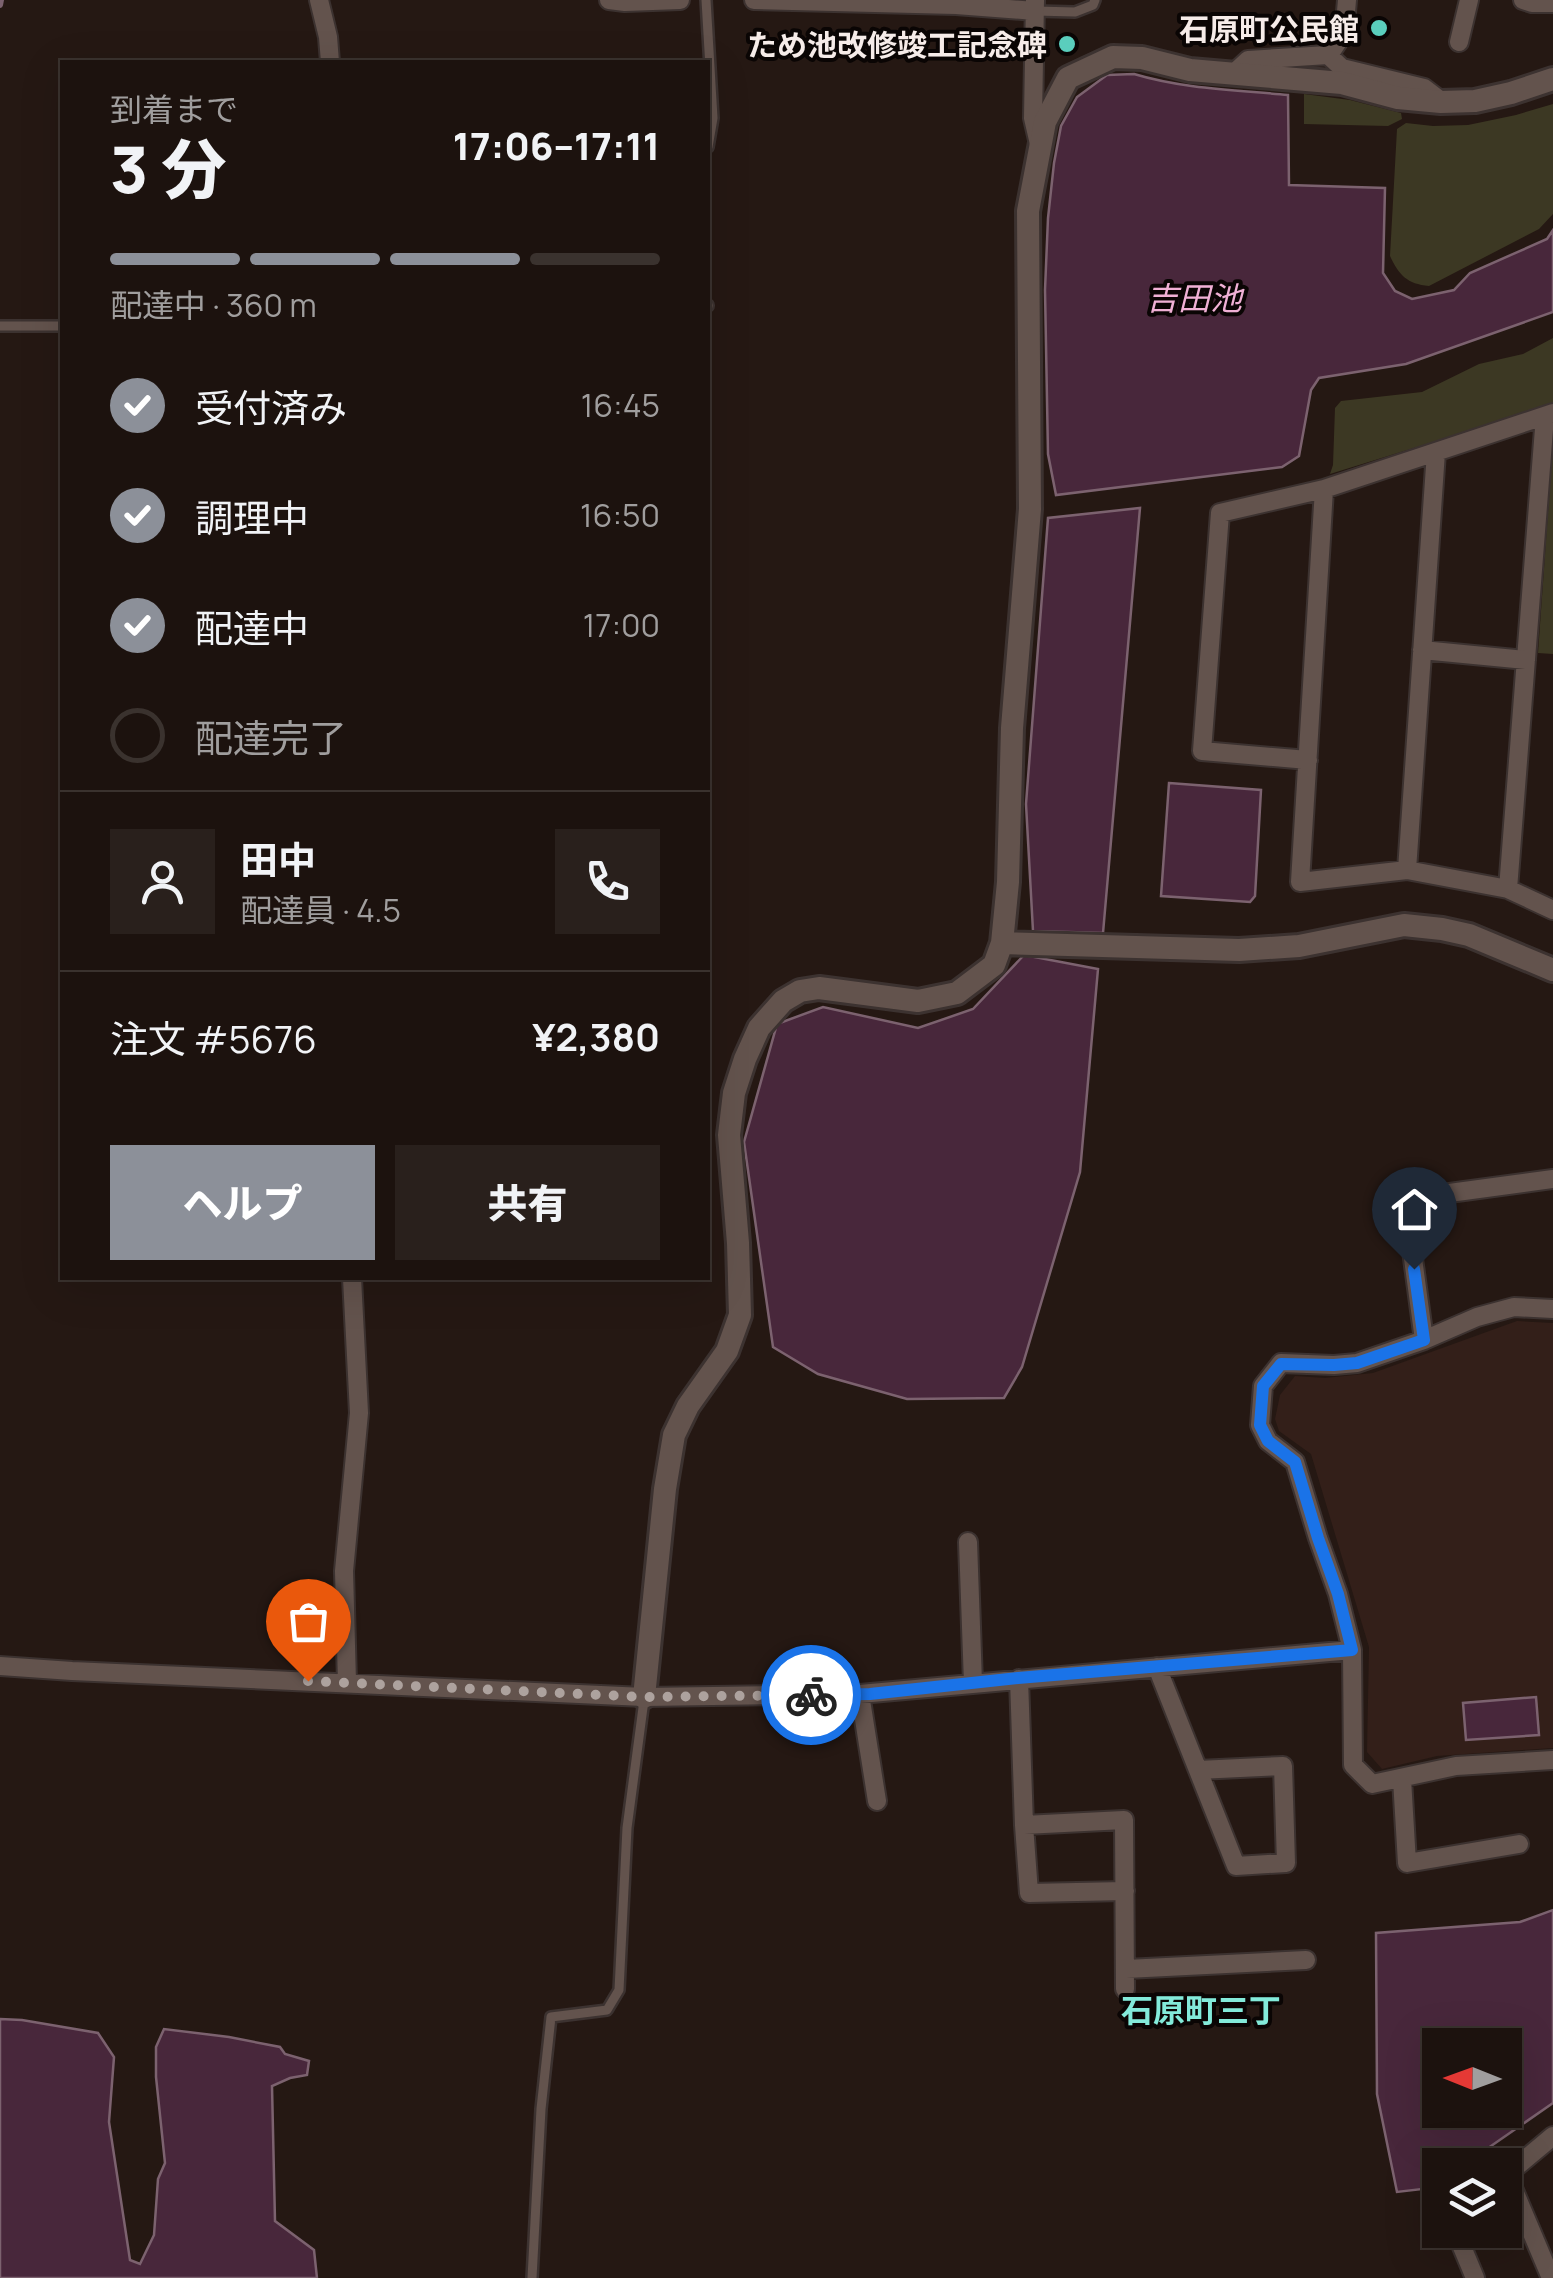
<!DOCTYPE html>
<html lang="ja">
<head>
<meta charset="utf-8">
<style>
  :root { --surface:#1c120e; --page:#29201c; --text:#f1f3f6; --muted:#a09e9e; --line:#3a322e; --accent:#8c9099 }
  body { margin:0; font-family:Manrope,"Noto Sans JP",sans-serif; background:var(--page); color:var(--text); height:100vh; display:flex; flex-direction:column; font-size:38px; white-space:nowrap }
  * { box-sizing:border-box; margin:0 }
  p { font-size:32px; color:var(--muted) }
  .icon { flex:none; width:55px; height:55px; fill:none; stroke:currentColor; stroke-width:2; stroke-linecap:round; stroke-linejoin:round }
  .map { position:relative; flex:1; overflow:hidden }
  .panel { position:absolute; left:60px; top:60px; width:650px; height:1220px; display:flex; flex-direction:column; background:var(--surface); border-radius:0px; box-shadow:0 10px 40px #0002,0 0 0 2px var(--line) }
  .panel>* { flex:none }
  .needle { width:65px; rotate:271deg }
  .buttons { position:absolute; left:1422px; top:2028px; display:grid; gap:20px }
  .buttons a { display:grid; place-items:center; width:100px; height:100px; border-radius:0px; background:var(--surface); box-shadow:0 10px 40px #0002,0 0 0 2px var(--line); font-size:50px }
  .pin { position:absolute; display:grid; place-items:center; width:85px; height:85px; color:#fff; margin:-102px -42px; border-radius:50% 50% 50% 0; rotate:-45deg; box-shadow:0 0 10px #0007 }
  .pin .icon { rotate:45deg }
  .courier { position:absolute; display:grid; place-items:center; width:100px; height:100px; margin:-50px; border:8px solid #1a73e8; border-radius:50%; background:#fff; color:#222; box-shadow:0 2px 12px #0007 }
  .headline em { font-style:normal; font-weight:800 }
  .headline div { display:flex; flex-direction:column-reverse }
  .headline { display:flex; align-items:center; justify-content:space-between; height:170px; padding:0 50px }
  h1 { font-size:65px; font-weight:800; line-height:75px }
  .bar { display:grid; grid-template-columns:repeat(4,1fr); gap:15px 10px; align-content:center; height:120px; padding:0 50px }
  .bar i { height:12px; border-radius:8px; background:var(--line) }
  .bar .active { background:var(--accent) }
  .bar p { grid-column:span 4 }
  .line { display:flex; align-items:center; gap:25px; padding:0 50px; border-top:2px solid var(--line) }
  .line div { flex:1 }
  .round { display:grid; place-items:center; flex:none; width:105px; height:105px; border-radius:0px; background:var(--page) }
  ol { padding:0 50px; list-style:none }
  li { display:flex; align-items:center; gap:30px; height:110px }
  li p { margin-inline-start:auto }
  li .icon { padding:10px; border-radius:50%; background:var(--accent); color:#fff; stroke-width:4 }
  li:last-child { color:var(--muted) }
  li i { width:55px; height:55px; border:5px solid var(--line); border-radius:50% }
  .cta { display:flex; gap:20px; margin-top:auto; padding:20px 50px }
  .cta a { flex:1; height:115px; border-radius:0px; background:var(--accent); color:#fff; font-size:40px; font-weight:800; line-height:115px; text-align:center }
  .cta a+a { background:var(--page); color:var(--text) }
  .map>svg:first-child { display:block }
  .built { fill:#331f19 }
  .green { fill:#3c3823 }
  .water { fill:#48273b; stroke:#7c626f; stroke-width:2.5; fill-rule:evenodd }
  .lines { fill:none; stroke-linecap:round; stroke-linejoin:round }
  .stream { stroke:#7c626f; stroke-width:6 }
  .service-casing { stroke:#3c3230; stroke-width:14 }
  .minor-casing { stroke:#3c3230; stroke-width:22 }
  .tertiary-casing { stroke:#3c3230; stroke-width:28 }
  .service { stroke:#63534d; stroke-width:9 }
  .minor { stroke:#63534d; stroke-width:18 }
  .tertiary { stroke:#63534d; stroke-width:22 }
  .done { stroke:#ada29e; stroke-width:10; stroke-dasharray:0 18 }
  .route { stroke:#1a73e8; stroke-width:12 }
  .poi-dot { fill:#5acebd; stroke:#0a0504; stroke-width:4 }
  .labels { text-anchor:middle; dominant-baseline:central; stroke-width:8; stroke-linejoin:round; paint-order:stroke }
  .poi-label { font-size:30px; font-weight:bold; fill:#f6ece9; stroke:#0a0504; text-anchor:end }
  .water-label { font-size:32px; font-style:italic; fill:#f0b0d5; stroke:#0a0504 }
  .neighbourhood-label { font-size:32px; font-weight:bold; fill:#83eada; stroke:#0a0504 }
</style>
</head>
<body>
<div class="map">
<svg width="1553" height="2278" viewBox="0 0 1553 2278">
  <rect width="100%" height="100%" fill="#251813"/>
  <path class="built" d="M1517,1321l36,2v425l-116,8 -55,13 -15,-17 2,-105 -58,-193 -32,-23 -4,-12 5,-24 15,-19 30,2 48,-5z"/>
  <path class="green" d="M1304,94l46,6 51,13 1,6 -14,7 -84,-2z
    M1553,104v110l-14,15 -110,57c-22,-2 -30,-11 -39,-30l7,-127 9,-6 27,3 35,-1 48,-10z
    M1553,338v67l-223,69 3,-9 2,-57 6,-7 81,-9 57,-28 44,-10z
    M1553,442v212l-15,-1z"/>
  <path class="water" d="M1134,74c50,15 102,16 154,21l1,90 96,3 -2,85 12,18 17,8 42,-9 16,-17 77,-34 6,-9v82l-147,52 -87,14 -8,12 -12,66 -17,11 -226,28 -8,-41 -3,-164 3,-72 6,-55 7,-37 16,-29 30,-22z
    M1140,508l-37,425 -70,-2 -7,-127 22,-286z
    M1169,783l92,7 -6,106 -5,6 -89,-6z
    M1024,955l74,14 -18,203 -58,195 -18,31 -97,1 -89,-25 -45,-27 -29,-205 33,-118 46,-17 95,21 55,-19z
    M1536,1697l3,38 -73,5 -3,-37z
    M1553,1910v193l-72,50 -13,12h-28v22l-43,5 -20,-98 -1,-161 144,-11zM1440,2045h65v65h-65z
    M0,2019l22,1 76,13 16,24 -5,65 21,138 10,4 14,-29 4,-56 7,-16 -9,-86v-30l8,-18 65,8 51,10 5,7 24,7 -2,14 -17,3 -18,8 3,135 39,29 3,28h-317z"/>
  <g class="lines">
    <path class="stream" d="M0,5l1,-5"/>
    <defs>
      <path id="service" d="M706,0l7,118 -5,29
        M1035,11l40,1 18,-7 2,-5
        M708,305v1
        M0,326h62
        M532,2278l9,-169 10,-92 56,-7 12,-20 8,-162 17,-128"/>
      <path id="minor" d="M319,0l9,37 2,25
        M609,0l16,2 55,-2
        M754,0l202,5 79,6
        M1035,0l-2,118 6,26
        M1523,0l9,3h21
        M1459,42l10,-42
        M1328,55c17,-19 17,-30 19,-55
        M1234,73l14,-13 80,-5 14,13 82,20 17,13
        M1553,413l-229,76 -24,393 107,-12 101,19 45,21
        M1422,650l104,10
        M1308,760l-106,-9 18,-238 104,-24
        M1407,870l29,-418
        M1508,889l37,-473
        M1424,1340l-19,-141 148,-20
        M968,1542l5,141
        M1352,1650l-14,-56 -20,-56 -23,-76 -27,-21 -8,-16 3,-39 18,-23 53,2 23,-2 67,-23 53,-23 37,-10 39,2
        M0,1666l72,5 572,26 216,-3 492,-44 1,115 19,19 84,-18 97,-6
        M1157,1667l79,199 50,-3 -3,-97 -85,4
        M1019,1679l5,146 5,68 96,-2
        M347,1683l-3,-112 15,-158 -7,-135
        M860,1694l17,107
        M1402,1779l5,84 112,-19
        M1024,1825l100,-5 1,169
        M1126,1969l180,-9
        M1507,2174l44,104
        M1505,2176l48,-40
        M1455,2230l20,48"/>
      <path id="tertiary" d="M1002,943l237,7 60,-4 105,-21 38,4 27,6 84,35
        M644,1697l21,-208 9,-54 14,-29 39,-55 13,-36 -2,-72 -9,-108 5,-42 11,-34 14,-31 24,-27 17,-10 19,-3 99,13 39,-8 37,-28 8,-22 6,-61 4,-154 18,-219 -2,-298 17,-89 23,-44 45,-21 29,1 48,12 152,13 56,15 43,4 34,-1 36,-8 42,-14"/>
    </defs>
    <use href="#service" class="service-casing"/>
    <use href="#minor" class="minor-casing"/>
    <use href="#tertiary" class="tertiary-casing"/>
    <use href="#service" class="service"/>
    <use href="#minor" class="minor"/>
    <use href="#tertiary" class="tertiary"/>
  </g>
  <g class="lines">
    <path class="done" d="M308,1681l336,16 167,-2"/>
    <path class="route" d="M811,1695l59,-1 148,-16 334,-28 -14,-56 -20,-56 -23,-76 -27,-21 -8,-16 3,-39 18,-22 53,1 23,-2 67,-23 -10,-71"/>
  </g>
  <g class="poi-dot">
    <circle cx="1379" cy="28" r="10"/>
    <circle cx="1067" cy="44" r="10"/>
  </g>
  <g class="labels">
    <g class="poi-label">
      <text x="1359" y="28">石原町公民館</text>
      <text x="1047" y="44">ため池改修竣工記念碑</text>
    </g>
    <g class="water-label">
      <text x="1194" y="298">吉田池</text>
    </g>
    <g class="neighbourhood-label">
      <text x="1201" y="2010">石原町三丁</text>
    </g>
  </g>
</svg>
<div class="buttons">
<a><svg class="needle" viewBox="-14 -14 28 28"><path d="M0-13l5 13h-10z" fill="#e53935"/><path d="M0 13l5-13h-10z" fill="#a09e9e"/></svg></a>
<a><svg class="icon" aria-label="layers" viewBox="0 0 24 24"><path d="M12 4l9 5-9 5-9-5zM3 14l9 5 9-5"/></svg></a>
</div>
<div class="pin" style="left:308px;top:1681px;background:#ea580c"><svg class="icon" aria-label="bag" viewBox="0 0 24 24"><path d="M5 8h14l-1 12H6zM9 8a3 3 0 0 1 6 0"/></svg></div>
<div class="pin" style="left:1414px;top:1269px;background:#1f2937"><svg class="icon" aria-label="home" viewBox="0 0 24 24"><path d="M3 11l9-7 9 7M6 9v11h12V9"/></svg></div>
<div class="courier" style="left:811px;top:1695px"><svg class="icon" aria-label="bike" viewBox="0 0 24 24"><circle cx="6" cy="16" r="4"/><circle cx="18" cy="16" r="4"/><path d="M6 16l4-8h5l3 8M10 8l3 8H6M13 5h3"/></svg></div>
<section class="panel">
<div class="headline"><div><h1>3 分</h1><p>到着まで</p></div><em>17:06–17:11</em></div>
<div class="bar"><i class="active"></i><i class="active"></i><i class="active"></i><i></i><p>配達中 · 360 m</p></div>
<ol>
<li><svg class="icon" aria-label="check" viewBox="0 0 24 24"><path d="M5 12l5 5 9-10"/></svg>受付済み<p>16:45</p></li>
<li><svg class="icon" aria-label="check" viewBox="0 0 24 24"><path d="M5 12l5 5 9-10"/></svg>調理中<p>16:50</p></li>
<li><svg class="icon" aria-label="check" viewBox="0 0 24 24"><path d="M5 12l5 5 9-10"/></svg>配達中<p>17:00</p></li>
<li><i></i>配達完了</li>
</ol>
<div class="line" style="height:180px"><a class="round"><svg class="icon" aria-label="person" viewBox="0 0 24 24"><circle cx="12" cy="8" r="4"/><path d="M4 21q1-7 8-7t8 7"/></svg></a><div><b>田中</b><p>配達員 · 4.5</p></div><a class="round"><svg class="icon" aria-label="phone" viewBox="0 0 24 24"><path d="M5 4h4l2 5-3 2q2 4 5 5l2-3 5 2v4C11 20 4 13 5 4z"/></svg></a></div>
<div class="line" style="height:130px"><div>注文 #5676</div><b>¥2,380</b></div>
<div class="cta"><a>ヘルプ</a><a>共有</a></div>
</section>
</div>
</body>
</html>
